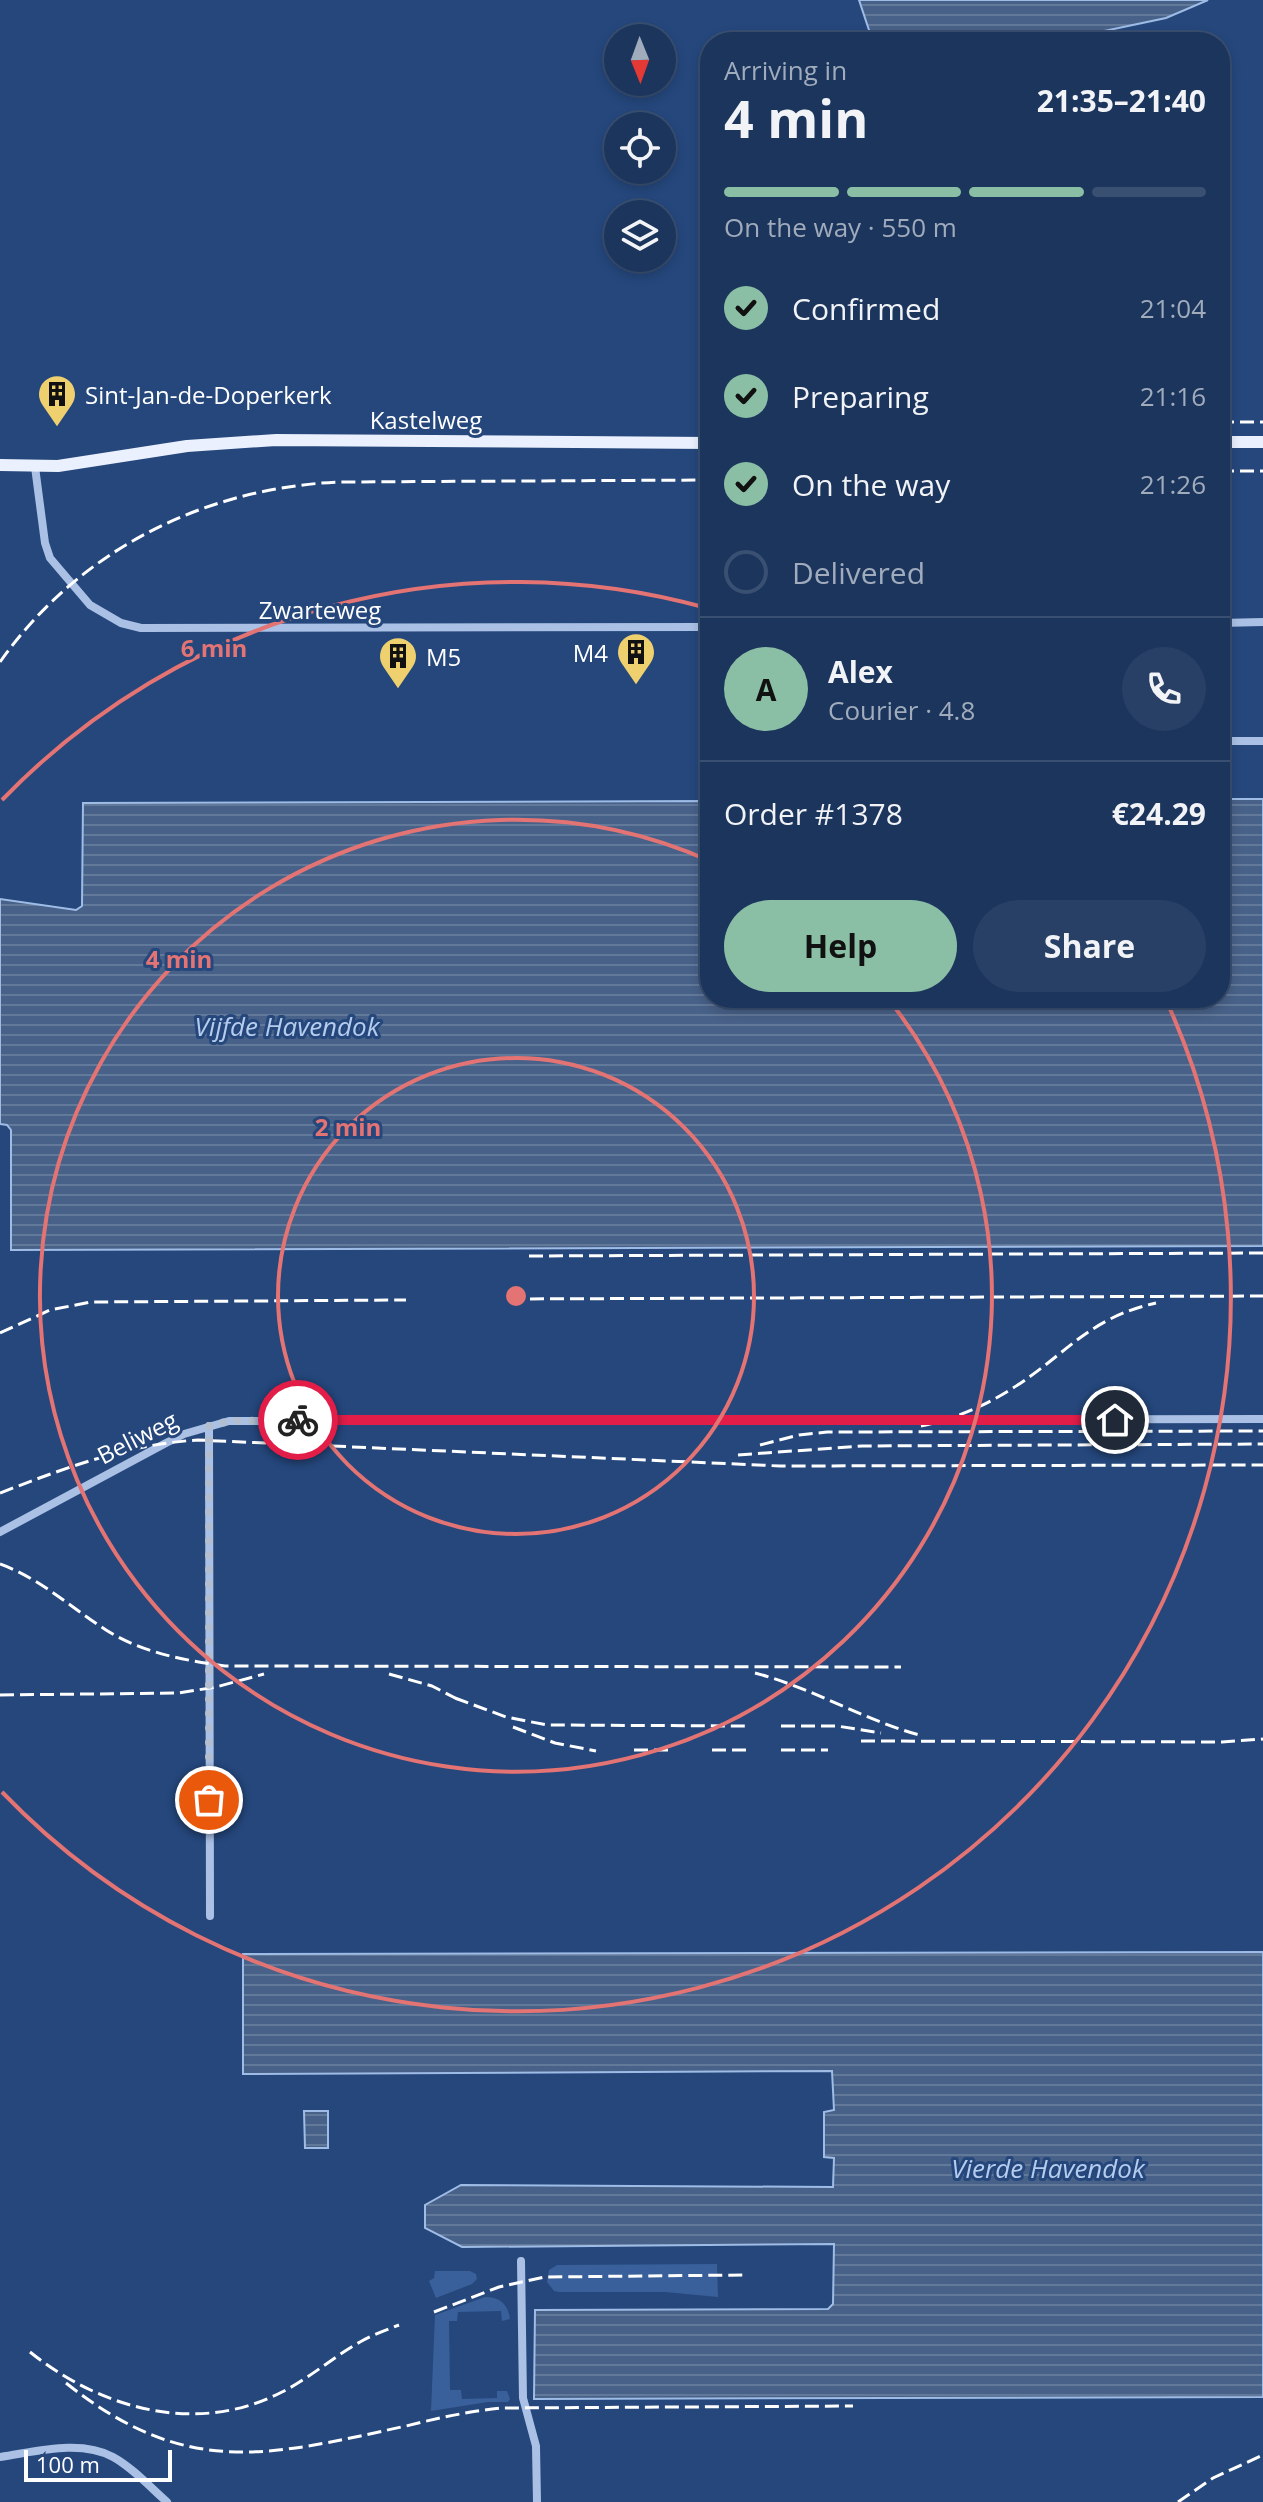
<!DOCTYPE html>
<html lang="en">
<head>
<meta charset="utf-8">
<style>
  :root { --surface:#1c355d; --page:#294066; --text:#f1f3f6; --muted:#a0abbc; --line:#3a5072; --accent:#8abfa5 }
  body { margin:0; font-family:"Open Sans",sans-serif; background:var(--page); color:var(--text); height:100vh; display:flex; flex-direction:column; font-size:30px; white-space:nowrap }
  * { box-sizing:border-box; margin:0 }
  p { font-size:26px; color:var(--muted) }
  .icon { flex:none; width:44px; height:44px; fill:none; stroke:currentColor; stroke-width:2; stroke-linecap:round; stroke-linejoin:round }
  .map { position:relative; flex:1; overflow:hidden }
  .sheet { position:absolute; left:700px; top:32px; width:530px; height:976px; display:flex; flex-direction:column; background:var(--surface); border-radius:32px; box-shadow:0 4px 12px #0003,0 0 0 2px var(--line) }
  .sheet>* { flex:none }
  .needle { width:52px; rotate:179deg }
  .fabs { position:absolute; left:604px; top:24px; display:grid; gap:16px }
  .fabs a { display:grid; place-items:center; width:72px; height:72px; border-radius:50%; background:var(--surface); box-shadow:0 4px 12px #0003,0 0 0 2px var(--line); font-size:40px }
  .scale { position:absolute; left:24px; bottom:20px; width:148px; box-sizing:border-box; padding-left:8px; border:4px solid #fff; border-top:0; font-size:22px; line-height:28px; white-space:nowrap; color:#fff; -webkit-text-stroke:6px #25477c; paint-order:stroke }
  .pin { position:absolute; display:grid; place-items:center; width:68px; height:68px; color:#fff; margin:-34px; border:4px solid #fff; border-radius:50%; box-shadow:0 2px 8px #0007 }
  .courier { position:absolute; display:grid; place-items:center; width:80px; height:80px; margin:-40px; border:6px solid #e11d48; border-radius:50%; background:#fff; color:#222; box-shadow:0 2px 10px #0007 }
  .overview em { font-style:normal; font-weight:700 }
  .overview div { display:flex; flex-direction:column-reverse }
  .overview { display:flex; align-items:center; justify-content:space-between; height:136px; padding:0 24px }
  h1 { font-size:52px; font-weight:700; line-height:60px }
  .bar { display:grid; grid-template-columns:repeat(4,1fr); gap:12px 8px; align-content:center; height:96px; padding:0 24px }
  .bar i { height:10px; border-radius:6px; background:var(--line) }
  .bar .current { background:var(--accent) }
  .bar p { grid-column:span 4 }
  .line { display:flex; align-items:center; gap:20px; padding:0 24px; border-top:2px solid var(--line) }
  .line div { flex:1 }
  .round { display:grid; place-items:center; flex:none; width:84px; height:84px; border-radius:42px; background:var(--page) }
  ol { padding:0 24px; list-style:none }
  li { display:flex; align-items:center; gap:24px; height:88px }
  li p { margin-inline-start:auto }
  li .icon { padding:8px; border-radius:50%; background:var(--accent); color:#111; stroke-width:4 }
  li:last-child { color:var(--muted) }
  li i { width:44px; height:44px; border:4px solid var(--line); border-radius:50% }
  .button { display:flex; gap:16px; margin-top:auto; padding:16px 24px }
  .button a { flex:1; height:92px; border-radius:48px; background:var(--accent); color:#111; font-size:32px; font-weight:700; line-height:92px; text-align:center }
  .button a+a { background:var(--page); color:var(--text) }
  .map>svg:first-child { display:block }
  .green { fill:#39609a }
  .water { fill:url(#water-rules); stroke:#9ebce6; stroke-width:2 }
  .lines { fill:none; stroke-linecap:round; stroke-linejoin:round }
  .minor { stroke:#aac1e5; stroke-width:8 }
  .primary { stroke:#eaf0fd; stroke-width:12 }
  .rail { stroke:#fff; stroke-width:3; stroke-dasharray:14 6; stroke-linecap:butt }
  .done { stroke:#b3bfd1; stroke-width:8; stroke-dasharray:0 14.4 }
  .route { stroke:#e11d48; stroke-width:10 }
  .ring { fill:none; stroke:#e47373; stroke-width:4 }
  .labels { text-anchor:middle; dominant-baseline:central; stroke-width:6; stroke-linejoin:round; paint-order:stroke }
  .poi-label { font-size:24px; fill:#fff; stroke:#25477c; text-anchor:start }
  .street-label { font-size:24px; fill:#fff; stroke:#25477c }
  .water-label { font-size:26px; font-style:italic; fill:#b5cced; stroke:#25477c }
  .centre { fill:#e47373; stroke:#25477c; stroke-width:4 }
  .ring-label { font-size:24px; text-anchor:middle; font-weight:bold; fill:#e47373; stroke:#25477c; stroke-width:6; stroke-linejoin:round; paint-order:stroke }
</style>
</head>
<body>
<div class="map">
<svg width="1263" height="2502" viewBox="0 0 1263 2502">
  <defs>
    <pattern id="water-rules" width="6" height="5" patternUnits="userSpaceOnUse" patternTransform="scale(2)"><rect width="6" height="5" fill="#486188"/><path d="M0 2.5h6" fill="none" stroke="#63799a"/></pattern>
  </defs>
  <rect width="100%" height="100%" fill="#25477c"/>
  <path class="green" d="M717,2264l1,33 -53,-5h-106l-5,-1 -7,-9 2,-12 8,-5z
    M435,2271h35l6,3 1,5 -5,5 -36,14 -7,-17 5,-3z
    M485,2297c15,0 23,7 25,22l-8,2 -1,-10 -43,1 -1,9h-8l1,69h11l1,9 35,-1v-7h10l3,8 -2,3h-20l-57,9 4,-96z"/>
  <path class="water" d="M859,0h349l-42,18 -114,24h-179z
    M1220,799h43v447l-1252,4v-120l-4,-5 -7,-1v-225l76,11 6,-4 1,-103 627,-2v197h510z
    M1263,1952v445l-729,2 1,-89 293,-1 5,-5 1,-60 -372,3 -37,-19v-23l36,-20 372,2 1,-29 -10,-1v-45l10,-2 -2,-39 -589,3v-120z
    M304,2111h24v37h-23z"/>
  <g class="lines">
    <path class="minor" d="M35,467l10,76 5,15 40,47 31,18 20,5 569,-1
      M1220,623l43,-1
      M1220,741h43
      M209,1426l1,490
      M0,1532l166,-89 18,-9 45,-13 1034,-2
      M521,2261l2,137 13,48 1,56
      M0,2457c35,-5 80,-18 113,0 20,11 37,30 54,45"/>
    <path class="primary" d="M1220,442h43
      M0,465l58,1 129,-20 89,-6 434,3"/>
    <path class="rail" d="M1220,422h43
      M1220,471h43
      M0,662c79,-112 204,-174 339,-180l371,-2
      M529,1256l734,-3
      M510,1299l753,-3
      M0,1333l50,-23 41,-8 315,-2
      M921,1426c33,-7 64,-20 92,-38 54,-34 75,-70 143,-85
      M760,1445l39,-10 28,-3 436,-1
      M738,1455l124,-9 401,-2
      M0,1493c65,-25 128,-49 198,-53l582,26 483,-1
      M0,1564c41,15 70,43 106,66 37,23 77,30 119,36l676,1
      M755,1673c58,15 110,48 168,63
      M389,1674l43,12 31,16
      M0,1695l179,-2 37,-6 48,-13
      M455,1698l51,19 41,8 201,1
      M781,1726h56l44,7
      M513,1727l42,16 41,8
      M861,1741l361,1 41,-3
      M634,1750h39
      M712,1750h36
      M781,1750h47
      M434,2312l65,-25 46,-10 199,-2
      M30,2352c71,57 167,84 252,40 28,-14 51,-35 78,-50 12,-7 26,-12 39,-17
      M66,2383c121,96 202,73 340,43 32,-8 64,-15 96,-18l351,-2
      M1178,2502l35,-24 50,-23"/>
  </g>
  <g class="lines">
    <path class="done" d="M209,1800v-374l20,-5 69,-1"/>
    <path class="route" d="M298,1420h817"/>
  </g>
  <g class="ring">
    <circle cx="516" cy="1296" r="238"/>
    <path d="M889 1000A476 476 0 1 1 710 861"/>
    <path d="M2 800A714 714 0 0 1 707 608M1166 1000A714 714 0 0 1 2 1792"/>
  </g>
  <defs>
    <symbol id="building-pin" viewBox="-11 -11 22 30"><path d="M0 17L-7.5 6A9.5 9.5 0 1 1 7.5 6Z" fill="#eed06e" stroke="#25477c"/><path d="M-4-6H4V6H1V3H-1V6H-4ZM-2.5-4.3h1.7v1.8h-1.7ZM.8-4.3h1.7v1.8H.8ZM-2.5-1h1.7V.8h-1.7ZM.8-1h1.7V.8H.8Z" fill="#111"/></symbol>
  </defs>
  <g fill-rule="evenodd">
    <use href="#building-pin" x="35" y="372" width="44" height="60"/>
    <use href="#building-pin" x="614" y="630" width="44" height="60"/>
    <use href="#building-pin" x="376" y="634" width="44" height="60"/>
  </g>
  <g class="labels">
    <g class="poi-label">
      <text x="85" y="394">Sint-Jan-de-Doperkerk</text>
      <text x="608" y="652" text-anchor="end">M4</text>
      <text x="426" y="656">M5</text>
    </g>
    <g class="street-label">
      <text x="426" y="419">Kastelweg</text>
      <text x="320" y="609">Zwarteweg</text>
      <text transform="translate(137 1437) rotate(-27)">Beliweg</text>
    </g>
    <g class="water-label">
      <text x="287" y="1026">Vijfde Havendok</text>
      <text x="1048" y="2168">Vierde Havendok</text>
    </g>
  </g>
  <circle cx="516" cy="1296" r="12" class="centre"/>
  <g class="ring-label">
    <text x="214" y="657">6 min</text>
    <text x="179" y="968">4 min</text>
    <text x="348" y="1136">2 min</text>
  </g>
</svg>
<div class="fabs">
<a><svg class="needle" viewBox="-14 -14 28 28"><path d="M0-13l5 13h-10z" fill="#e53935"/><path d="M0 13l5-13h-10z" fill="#a0abbc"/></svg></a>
<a><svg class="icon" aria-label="locate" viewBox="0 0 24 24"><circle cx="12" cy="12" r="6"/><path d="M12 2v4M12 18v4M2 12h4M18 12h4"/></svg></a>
<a><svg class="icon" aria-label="layers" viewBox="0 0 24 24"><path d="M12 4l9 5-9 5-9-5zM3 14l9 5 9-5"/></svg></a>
</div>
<div class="scale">100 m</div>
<div class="pin" style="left:209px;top:1800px;background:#ea580c"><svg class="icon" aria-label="bag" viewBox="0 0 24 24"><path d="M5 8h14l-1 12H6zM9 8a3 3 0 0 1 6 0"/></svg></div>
<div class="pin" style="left:1115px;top:1420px;background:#1f2937"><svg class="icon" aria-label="home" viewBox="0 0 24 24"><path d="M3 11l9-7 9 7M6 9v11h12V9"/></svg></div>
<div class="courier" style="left:298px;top:1420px"><svg class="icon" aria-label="bike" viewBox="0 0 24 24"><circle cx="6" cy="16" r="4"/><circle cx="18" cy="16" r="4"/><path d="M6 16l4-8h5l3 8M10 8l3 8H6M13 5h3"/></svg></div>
<section class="sheet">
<div class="overview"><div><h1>4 min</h1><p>Arriving in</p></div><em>21:35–21:40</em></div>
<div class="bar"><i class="current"></i><i class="current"></i><i class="current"></i><i></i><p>On the way · 550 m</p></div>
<ol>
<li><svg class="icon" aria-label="check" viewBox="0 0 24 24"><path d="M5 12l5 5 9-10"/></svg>Confirmed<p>21:04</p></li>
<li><svg class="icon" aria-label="check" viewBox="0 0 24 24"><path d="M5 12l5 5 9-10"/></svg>Preparing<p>21:16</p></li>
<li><svg class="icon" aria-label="check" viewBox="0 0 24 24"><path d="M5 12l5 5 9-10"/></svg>On the way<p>21:26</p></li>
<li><i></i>Delivered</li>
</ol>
<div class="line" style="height:144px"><b class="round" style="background:var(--accent);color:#111">A</b><div><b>Alex</b><p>Courier · 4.8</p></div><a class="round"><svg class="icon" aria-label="phone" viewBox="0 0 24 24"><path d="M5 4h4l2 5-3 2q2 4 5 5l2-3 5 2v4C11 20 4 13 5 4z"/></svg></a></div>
<div class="line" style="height:104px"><div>Order #1378</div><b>€24.29</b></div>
<div class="button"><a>Help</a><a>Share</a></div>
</section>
</div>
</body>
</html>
